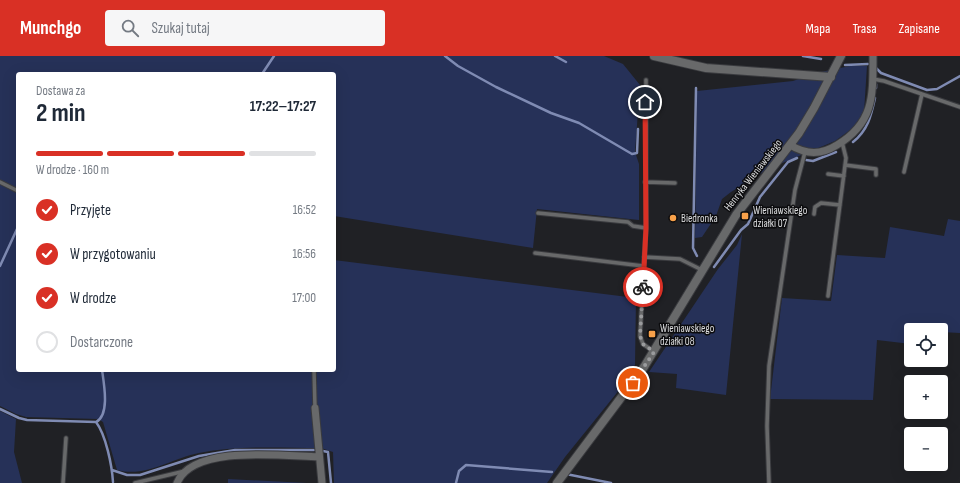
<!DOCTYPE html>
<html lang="pl">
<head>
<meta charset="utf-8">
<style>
  :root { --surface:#fff; --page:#f6f6f7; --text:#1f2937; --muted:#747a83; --line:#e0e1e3; --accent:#d93025 }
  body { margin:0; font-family:"Sofia Sans Condensed",sans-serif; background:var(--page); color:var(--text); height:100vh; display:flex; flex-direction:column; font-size:15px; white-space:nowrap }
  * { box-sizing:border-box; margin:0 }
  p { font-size:13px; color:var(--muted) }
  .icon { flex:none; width:22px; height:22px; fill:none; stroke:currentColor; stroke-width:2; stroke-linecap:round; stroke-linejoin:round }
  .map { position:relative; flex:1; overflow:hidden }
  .panel { position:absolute; left:16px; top:16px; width:320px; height:300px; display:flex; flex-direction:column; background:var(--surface); border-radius:4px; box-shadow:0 4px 16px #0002 }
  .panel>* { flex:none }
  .buttons { position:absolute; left:904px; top:267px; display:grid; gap:8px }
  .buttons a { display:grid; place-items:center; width:44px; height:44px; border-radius:4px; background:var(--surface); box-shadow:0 4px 16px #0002; font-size:20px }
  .pin { position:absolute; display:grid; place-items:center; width:34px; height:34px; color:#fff; margin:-17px; border:2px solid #fff; border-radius:50%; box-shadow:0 1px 4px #0007 }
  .courier { position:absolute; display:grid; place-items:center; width:40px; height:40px; margin:-20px; border:3px solid #d93025; border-radius:50%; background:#fff; color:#222; box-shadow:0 1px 5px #0007 }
  .headline em { font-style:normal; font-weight:700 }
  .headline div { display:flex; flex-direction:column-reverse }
  .headline { display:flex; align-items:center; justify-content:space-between; height:68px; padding:0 20px }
  h1 { font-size:26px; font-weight:700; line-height:30px }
  .bar { display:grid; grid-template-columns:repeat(4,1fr); gap:6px 4px; align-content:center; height:48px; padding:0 20px }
  .bar i { height:5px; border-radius:3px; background:var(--line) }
  .bar .selected { background:var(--accent) }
  .bar p { grid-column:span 4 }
  ol { padding:0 20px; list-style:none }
  li { display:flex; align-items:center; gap:12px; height:44px }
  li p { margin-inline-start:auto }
  li .icon { padding:4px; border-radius:50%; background:var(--accent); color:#fff; stroke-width:4 }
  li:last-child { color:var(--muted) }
  li i { width:22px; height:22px; border:2px solid var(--line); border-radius:50% }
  header { display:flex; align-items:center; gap:24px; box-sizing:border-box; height:56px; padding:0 20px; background:var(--accent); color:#fff }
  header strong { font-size:19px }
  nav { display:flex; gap:22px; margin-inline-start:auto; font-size:14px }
  .search { width:280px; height:36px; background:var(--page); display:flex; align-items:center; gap:10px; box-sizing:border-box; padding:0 14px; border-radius:4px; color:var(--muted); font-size:15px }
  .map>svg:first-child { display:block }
  .green { fill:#263158 }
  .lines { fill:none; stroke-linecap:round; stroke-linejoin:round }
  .stream { stroke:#7f8bb3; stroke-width:2.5 }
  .service-casing { stroke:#3a3b3f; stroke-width:5.5 }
  .minor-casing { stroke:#3a3b3f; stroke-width:9 }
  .tertiary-casing { stroke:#3a3b3f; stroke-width:10 }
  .service { stroke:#68696a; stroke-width:3.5 }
  .minor { stroke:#68696a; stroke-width:7 }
  .tertiary { stroke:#68696a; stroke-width:8 }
  .done { stroke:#9a9b9d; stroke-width:4; stroke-dasharray:0 7.2 }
  .route { stroke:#d93025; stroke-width:5 }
  .poi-dot { fill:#f8a14a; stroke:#0b0b0d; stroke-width:1.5 }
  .labels { text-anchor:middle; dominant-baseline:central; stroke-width:3; stroke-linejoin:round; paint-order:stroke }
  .street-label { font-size:11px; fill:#dbdcde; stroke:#0b0b0d }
  .poi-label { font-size:11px; fill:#dbdcde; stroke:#0b0b0d; text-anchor:start }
</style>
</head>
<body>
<header>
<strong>Munchgo</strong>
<div class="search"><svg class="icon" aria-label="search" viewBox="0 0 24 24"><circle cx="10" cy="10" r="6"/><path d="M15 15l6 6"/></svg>Szukaj tutaj</div>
<nav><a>Mapa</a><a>Trasa</a><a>Zapisane</a></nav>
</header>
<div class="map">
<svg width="960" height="427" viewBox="0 0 960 427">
  <rect width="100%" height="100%" fill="#202125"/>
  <path class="green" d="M0,0h604l19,8 17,21 -5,67 4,12v56l-102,-11 -4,39 -199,-32v-142h-316v296h316v-110l302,38 -1,67 -11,19 -59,73 -18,26h-213l-1,-31 -12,-4c-40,0 -82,-3 -122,5 -27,5 -53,25 -82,17l-14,-48 -5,-3 -72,-2 -10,-3 -16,-8z
    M850,10h17l-3,46 -11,16 -18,13 -67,28 -37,23 -9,7 -6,17 -14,21 -7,1 2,-147 96,-10 23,-8z
    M948,163l12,2v112l-19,-1v-2h-30v14l-34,-4 -4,60 -103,-1 12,-101 49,3 6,-46 48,3 5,-31 54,9z
    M742,178l-16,161 -50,-7 1,-14 -28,-2 69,-103 19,-24z
    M0,355l16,8 -2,33 8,31h-22z
    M228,423l79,4h-79z"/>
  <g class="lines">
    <path class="stream" d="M445,0l13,10 38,21 55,26 28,10 53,31 5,-1 1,-24
      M555,0l11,6
      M803,0l18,3
      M845,9l23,-1
      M876,12l5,5 46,17 10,-1 23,-13
      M262,18l12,-18
      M696,32l-3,160 4,8
      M876,32v-4
      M853,86c15,-12 18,-26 22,-44
      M806,104l7,1 23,-9
      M0,210l17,-37
      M714,211l27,-37 7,-6 12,-27 28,-35 9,-4
      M0,353l19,9 8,2 69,2c10,13 16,44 17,60
      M96,366c14,-7 8,-38 6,-52
      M323,395l5,1 3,31
      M112,414l15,5h13l59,-19 36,-6h79
      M566,418l45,9
      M456,427l3,-12 7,-6 86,7"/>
    <defs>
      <path id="service" d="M873,23l11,2 76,26
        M646,24v148l-6,108 3,8 10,7
        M845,109l31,4v6
        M904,116l18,-78
        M828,118l16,2
        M0,126l18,9
        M645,126l30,1
        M538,157l90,9 5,4 13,2
        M814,158l1,-7 6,-4 19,2
        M535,197l108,13
        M644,201l36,2 22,11
        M828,240l18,-138 -4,-16
        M314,314l1,38
        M63,427l3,-45
        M135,427l50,-12
        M769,427l-2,-57 2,-60 26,-176 10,-38"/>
      <path id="minor" d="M790,89c17,10 31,10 47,0 37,-22 36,-49 36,-89
        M315,352l7,75
        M177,427c16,-39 107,-27 141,-26"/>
      <path id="tertiary" d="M654,0l52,12 125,9
        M557,427l87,-116 92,-152 63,-82 15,-25 27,-52"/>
    </defs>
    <use href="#service" class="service-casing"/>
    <use href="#minor" class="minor-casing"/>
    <use href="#tertiary" class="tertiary-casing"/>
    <use href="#service" class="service"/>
    <use href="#minor" class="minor"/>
    <use href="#tertiary" class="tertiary"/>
  </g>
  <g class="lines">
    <path class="done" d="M633,327l21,-31 -11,-8 -3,-8 3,-49"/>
    <path class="route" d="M643,231l3,-59 -1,-126"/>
  </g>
  <g class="poi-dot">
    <rect x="741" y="156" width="8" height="8" rx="2"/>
    <circle cx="673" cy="162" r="4"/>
    <rect x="648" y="274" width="8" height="8" rx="2"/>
  </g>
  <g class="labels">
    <g class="street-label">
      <text transform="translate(753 119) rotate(-52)">Henryka Wieniawskiego</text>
    </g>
    <g class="poi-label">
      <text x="753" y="154">Wieniawskiego<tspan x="753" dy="13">działki 07</tspan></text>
      <text x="681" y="162">Biedronka</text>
      <text x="660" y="272">Wieniawskiego<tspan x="660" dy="13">działki 08</tspan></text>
    </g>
  </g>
</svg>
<div class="buttons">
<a><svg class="icon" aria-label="locate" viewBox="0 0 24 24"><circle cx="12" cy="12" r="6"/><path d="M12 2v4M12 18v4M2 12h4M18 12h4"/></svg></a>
<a>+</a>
<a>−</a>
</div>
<div class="pin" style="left:633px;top:327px;background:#ea580c"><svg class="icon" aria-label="bag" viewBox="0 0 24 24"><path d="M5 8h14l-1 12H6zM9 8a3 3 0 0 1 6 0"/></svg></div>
<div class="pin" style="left:645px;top:46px;background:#1f2937"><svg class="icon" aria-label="home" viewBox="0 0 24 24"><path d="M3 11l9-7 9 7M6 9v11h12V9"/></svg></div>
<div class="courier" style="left:643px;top:231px"><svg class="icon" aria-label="bike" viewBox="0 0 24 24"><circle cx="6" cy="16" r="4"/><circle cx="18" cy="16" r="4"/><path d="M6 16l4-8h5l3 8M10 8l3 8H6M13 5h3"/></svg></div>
<section class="panel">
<div class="headline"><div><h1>2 min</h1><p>Dostawa za</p></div><em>17:22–17:27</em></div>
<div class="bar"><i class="selected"></i><i class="selected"></i><i class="selected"></i><i></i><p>W drodze · 160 m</p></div>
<ol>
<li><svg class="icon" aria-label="check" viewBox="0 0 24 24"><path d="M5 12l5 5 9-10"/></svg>Przyjęte<p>16:52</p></li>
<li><svg class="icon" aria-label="check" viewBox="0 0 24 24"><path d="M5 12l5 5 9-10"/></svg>W przygotowaniu<p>16:56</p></li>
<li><svg class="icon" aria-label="check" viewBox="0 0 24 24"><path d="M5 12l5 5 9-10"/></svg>W drodze<p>17:00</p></li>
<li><i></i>Dostarczone</li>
</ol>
</section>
</div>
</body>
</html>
